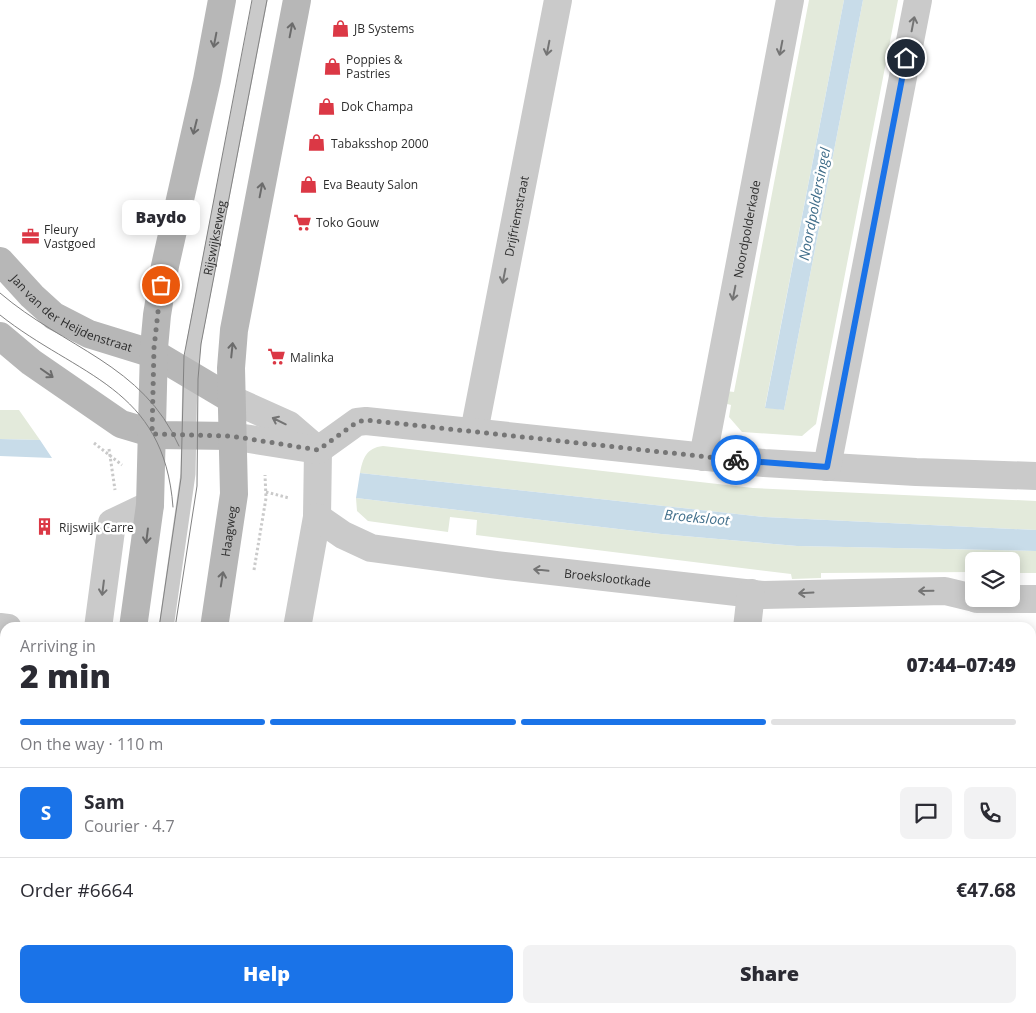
<!DOCTYPE html>
<html lang="en">
<head>
<meta charset="utf-8">
<style>
  :root { --surface:#fff; --page:#f2f2f3; --text:#2b2b33; --muted:#7c7c81; --line:#e1e1e2; --accent:#1a73e8 }
  body { margin:0; font-family:"Open Sans",sans-serif; background:var(--page); color:var(--text); height:100vh; display:flex; flex-direction:column; font-size:19px; white-space:nowrap }
  * { box-sizing:border-box; margin:0 }
  p { font-size:16px; color:var(--muted) }
  .icon { flex:none; width:28px; height:28px; fill:none; stroke:currentColor; stroke-width:2; stroke-linecap:round; stroke-linejoin:round }
  .map { position:relative; flex:1; overflow:hidden }
  .sheet { position:absolute; left:0px; top:622px; width:1036px; height:391px; display:flex; flex-direction:column; background:var(--surface); border-radius:15px 15px 0 0; box-shadow:0 2px 12px #0003 }
  .sheet>* { flex:none }
  .buttons { position:absolute; left:965px; top:552px; display:grid; gap:10px }
  .buttons a { display:grid; place-items:center; width:55px; height:55px; border-radius:8px; background:var(--surface); box-shadow:0 2px 12px #0003; font-size:25px }
  .pin { position:absolute; display:grid; place-items:center; width:42px; height:42px; color:#fff; margin:-21px; border:2px solid #fff; border-radius:50%; box-shadow:0 1px 5px #0007 }
  .courier { position:absolute; display:grid; place-items:center; width:50px; height:50px; margin:-25px; border:4px solid #1a73e8; border-radius:50%; background:#fff; color:#222; box-shadow:0 1px 6px #0007 }
  .bubble { position:absolute; height:35px; border-radius:8px; background:var(--surface); box-shadow:0 2px 12px #0003; font-size:16px; font-weight:800; line-height:35px; text-align:center }
  .summary em { font-style:normal; font-weight:800 }
  .summary div { display:flex; flex-direction:column-reverse }
  .summary { display:flex; align-items:center; justify-content:space-between; height:85px; padding:0 20px }
  h1 { font-size:32px; font-weight:800; line-height:38px }
  .bar { display:grid; grid-template-columns:repeat(4,1fr); gap:8px 5px; align-content:center; height:60px; padding:0 20px }
  .bar i { height:6px; border-radius:4px; background:var(--line) }
  .bar .current { background:var(--accent) }
  .bar p { grid-column:span 4 }
  .line { display:flex; align-items:center; gap:12px; padding:0 20px; border-top:1px solid var(--line) }
  .line div { flex:1 }
  .round { display:grid; place-items:center; flex:none; width:52px; height:52px; border-radius:8px; background:var(--page) }
  .cta { display:flex; gap:10px; margin-top:auto; padding:10px 20px }
  .cta a { flex:1; height:58px; border-radius:8px; background:var(--accent); color:#fff; font-size:20px; font-weight:800; line-height:58px; text-align:center }
  .cta a+a { background:var(--page); color:var(--text) }
  .map>svg:first-child { display:block }
  .green { fill:#e3eadb }
  .water { fill:#c8dce9 }
  .lines { fill:none; stroke-linecap:round; stroke-linejoin:round }
  .path { stroke:#cacaca; stroke-width:3; stroke-dasharray:2.5 2.5; stroke-linecap:butt }
  .lane { stroke:#cacaca; stroke-width:15 }
  .street { stroke:#cacaca; stroke-width:28 }
  .secondary { stroke:#b7b7b7; stroke-width:28 }
  .tram { stroke:#828282; stroke-width:1 }
  .oneway { stroke:#747474 }
  .oneway2 { stroke:#6b6b6b }
  .done { stroke:#767676; stroke-width:5; stroke-dasharray:0 9 }
  .route { stroke:#1a73e8; stroke-width:6 }
  .labels { text-anchor:middle; dominant-baseline:central; stroke-width:5; stroke-linejoin:round; paint-order:stroke }
  .poi-label { font-size:12px; fill:#2d2d2d; stroke:#fff; text-anchor:start }
  .street-label { font-size:12px; fill:#2d2d2d; stroke:#fff }
  .water-label { font-size:14px; font-style:italic; fill:#406e8a; stroke:#fff }
</style>
</head>
<body>
<div class="map">
<svg width="1036" height="1013" viewBox="0 0 1036 1013">
  <rect width="100%" height="100%" fill="#fff"/>
  <path class="green" d="M809,0h35l-79,407 19,3 79,-410h35l-82,424 -14,12 -60,-4 -13,-15 2,-12 -7,-2 2,-12 8,1z
    M0,410h19l21,30 -40,-1z
    M383,446l370,42 283,13v29l-271,-13 -405,-44c3,-15 6,-25 23,-27z
    M356,498l305,36 136,12 239,5v22h-25v-12h-37v11l-153,1v5l-29,1 -1,-5 -315,-39 1,-15 -27,-3 -2,15 -73,-10 -7,-1 -11,-10z"/>
  <path class="water" d="M844,0h19l-79,410 -19,-2z
    M0,439l40,1 12,18 -52,-2z
    M360,473l405,44 271,13v21l-239,-5 -136,-12 -305,-36z"/>
  <g class="lines">
    <path class="path" d="M94,443l28,22
      M109,449l6,41
      M266,492l23,6
      M254,570l12,-72 -1,-23"/>
    <g class="lane">
      <path id="s1" d="M166,628l22,-154 2,-99 4,-33 66,-342"/>
      <path d="M101,1013v-4"/>
    </g>
    <g class="street">
      <path d="M231,399l58,26 29,25 -1,67 -20,111"/>
      <path id="s2" d="M474,432l84,-432"/>
      <path d="M231,436l87,14 39,-28 9,-1 398,42 152,9 120,4"/>
      <path id="s3" d="M703,457l87,-457"/>
      <path d="M827,467l91,-467"/>
      <path id="s4" d="M317,517l26,18 28,13 126,17 266,30 182,-4 29,7"/>
      <path d="M977,599h59"/>
      <path d="M0,627l8,1"/>
      <path d="M98,628l14,-105 38,-18"/>
      <path d="M747,628l4,-35"/>
      <path d="M1031,978l5,5"/>
      <path d="M580,1009l5,4"/>
      <path d="M35,1013v-4"/>
      <path d="M156,1013l1,-4"/>
    </g>
    <g class="secondary">
      <path id="s5" d="M0,261l32,35 22,20 35,18 68,21 74,44"/>
      <path d="M0,336l31,26 90,62 37,11 73,1"/>
      <path d="M133,628l17,-123 4,-157 3,-33 8,-49 42,-186 15,-80"/>
      <path id="s6" d="M214,628l20,-134 -3,-126 3,-38 63,-330"/>
      <path d="M66,1013l1,-4"/>
      <path d="M130,1013l1,-4"/>
    </g>
    <path class="tram" d="M0,293c64,55 143,71 179,153
      M0,315c78,62 164,71 173,192
      M159,628l22,-150 3,-122 68,-356
      M175,628l22,-142 1,-107 3,-35 66,-344
      M94,1013l1,-4
      M109,1013l1,-4"/>
  </g>
  <defs><path id="oneway-shaft" d="M-6 0H5M1.5-3L5.5 0L1.5 3" fill="none" stroke-width="1.6" stroke-linecap="round" stroke-linejoin="round" transform="scale(1.25)"/></defs>
  <g class="oneway">
    <use href="#oneway-shaft" transform="translate(913 24) rotate(-79)"/>
    <use href="#oneway-shaft" transform="translate(548 48) rotate(101)"/>
    <use href="#oneway-shaft" transform="translate(781 48) rotate(101)"/>
    <use href="#oneway-shaft" transform="translate(504 276) rotate(101)"/>
    <use href="#oneway-shaft" transform="translate(734 293) rotate(101)"/>
    <use href="#oneway-shaft" transform="translate(279 421) rotate(-154)"/>
    <use href="#oneway-shaft" transform="translate(541 570) rotate(-174)"/>
    <use href="#oneway-shaft" transform="translate(103 588) rotate(97)"/>
    <use href="#oneway-shaft" transform="translate(926 591) rotate(179)"/>
    <use href="#oneway-shaft" transform="translate(806 593) rotate(177)"/>
  </g>
  <g class="oneway2">
    <use href="#oneway-shaft" transform="translate(291 30) rotate(-79)"/>
    <use href="#oneway-shaft" transform="translate(215 40) rotate(101)"/>
    <use href="#oneway-shaft" transform="translate(195 127) rotate(104)"/>
    <use href="#oneway-shaft" transform="translate(261 190) rotate(-79)"/>
    <use href="#oneway-shaft" transform="translate(232 350) rotate(-84)"/>
    <use href="#oneway-shaft" transform="translate(47 373) rotate(35)"/>
    <use href="#oneway-shaft" transform="translate(147 536) rotate(97)"/>
    <use href="#oneway-shaft" transform="translate(222 579) rotate(-81)"/>
  </g>
  <g class="lines">
    <path class="done" d="M161,285l-7,63 -2,86 79,2 87,14 39,-28 9,-2 370,40"/>
    <path class="route" d="M736,460l91,7 79,-409"/>
  </g>
  <defs>
    <symbol id="shop-bare" viewBox="-9 -9 18 18"><path d="M-5-2.5h2.3a2.7 3.5 0 0 1 5.4 0H5L5.5 6h-11ZM-1.5-2.5h3a1.5 2.3 0 0 0-3 0Z" fill="#db3845" stroke="#fff" stroke-width="2.5" paint-order="stroke"/></symbol>
    <symbol id="supermarket-bare" viewBox="-9 -9 18 18"><path d="M-6-5.5h2.5l.6 2H6L4.5 2H-2.5L-4.4-4H-6ZM-1.5 3.2a1.3 1.3 0 1 0 .1 0ZM3 3.2a1.3 1.3 0 1 0 .1 0Z" fill="#db3845" stroke="#fff" stroke-width="2.5" paint-order="stroke"/></symbol>
    <symbol id="office-bare" viewBox="-9 -9 18 18"><path d="M-6-3h4V-5.5h4V-3h4V5H-6ZM-1-4.5V-3h2v-1.5ZM-6 0V1H6V0Z" fill="#db3845" stroke="#fff" stroke-width="2.5" paint-order="stroke"/></symbol>
    <symbol id="building-bare" viewBox="-9 -9 18 18"><path d="M-4-6H4V6H1V3H-1V6H-4ZM-2.5-4.3h1.7v1.8h-1.7ZM.8-4.3h1.7v1.8H.8ZM-2.5-1h1.7V.8h-1.7ZM.8-1h1.7V.8H.8Z" fill="#db3845" stroke="#fff" stroke-width="2.5" paint-order="stroke"/></symbol>
  </defs>
  <g fill-rule="evenodd">
    <use href="#shop-bare" x="328" y="16" width="25" height="25"/>
    <use href="#shop-bare" x="320" y="54" width="25" height="25"/>
    <use href="#shop-bare" x="314" y="94" width="25" height="25"/>
    <use href="#shop-bare" x="304" y="130" width="25" height="25"/>
    <use href="#shop-bare" x="296" y="172" width="25" height="25"/>
    <use href="#supermarket-bare" x="290" y="210" width="25" height="25"/>
    <use href="#office-bare" x="18" y="224" width="25" height="25"/>
    <use href="#supermarket-bare" x="264" y="344" width="25" height="25"/>
    <use href="#building-bare" x="32" y="514" width="25" height="25"/>
  </g>
  <g class="labels">
    <g class="poi-label">
      <text x="354" y="28">JB Systems</text>
      <text x="346" y="59">Poppies &amp;<tspan x="346" dy="14">Pastries</tspan></text>
      <text x="341" y="106">Dok Champa</text>
      <text x="331" y="143">Tabaksshop 2000</text>
      <text x="323" y="184">Eva Beauty Salon</text>
      <text x="316" y="222">Toko Gouw</text>
      <text x="44" y="229">Fleury<tspan x="44" dy="14">Vastgoed</tspan></text>
      <text x="290" y="357">Malinka</text>
      <text x="59" y="527">Rijswijk Carre</text>
    </g>
    <g class="street-label">
      <text stroke="none"><textPath href="#s2" startOffset="220">Drijfriemstraat</textPath></text>
      <text stroke="none"><textPath href="#s3" startOffset="232">Noordpolderkade</textPath></text>
      <text stroke="none"><textPath href="#s1" startOffset="394">Rijswijkseweg</textPath></text>
      <text stroke="none"><textPath href="#s5" startOffset="91">Jan van der Heijdenstraat</textPath></text>
      <text stroke="none"><textPath href="#s6" startOffset="98">Haagweg</textPath></text>
      <text stroke="none"><textPath href="#s4" startOffset="301">Broekslootkade</textPath></text>
    </g>
    <g class="water-label">
      <text transform="translate(814 204) rotate(-79)">Noordpoldersingel</text>
      <text transform="translate(697 517) rotate(5)">Broeksloot</text>
    </g>
  </g>
</svg>
<div class="buttons">
<a><svg class="icon" aria-label="layers" viewBox="0 0 24 24"><path d="M12 4l9 5-9 5-9-5zM3 14l9 5 9-5"/></svg></a>
</div>
<div class="pin" style="left:161px;top:285px;background:#ea580c"><svg class="icon" aria-label="bag" viewBox="0 0 24 24"><path d="M5 8h14l-1 12H6zM9 8a3 3 0 0 1 6 0"/></svg></div>
<div class="pin" style="left:906px;top:58px;background:#1f2937"><svg class="icon" aria-label="home" viewBox="0 0 24 24"><path d="M3 11l9-7 9 7M6 9v11h12V9"/></svg></div>
<div class="courier" style="left:736px;top:460px"><svg class="icon" aria-label="bike" viewBox="0 0 24 24"><circle cx="6" cy="16" r="4"/><circle cx="18" cy="16" r="4"/><path d="M6 16l4-8h5l3 8M10 8l3 8H6M13 5h3"/></svg></div>
<div class="bubble" style="left:122px;top:200px;width:78px">Baydo</div>
<section class="sheet">
<div class="summary"><div><h1>2 min</h1><p>Arriving in</p></div><em>07:44–07:49</em></div>
<div class="bar"><i class="current"></i><i class="current"></i><i class="current"></i><i></i><p>On the way · 110 m</p></div>
<div class="line" style="height:90px"><b class="round" style="background:var(--accent);color:#fff">S</b><div><b>Sam</b><p>Courier · 4.7</p></div><a class="round"><svg class="icon" aria-label="chat" viewBox="0 0 24 24"><path d="M4 5h16v11H9l-5 4z"/></svg></a><a class="round"><svg class="icon" aria-label="phone" viewBox="0 0 24 24"><path d="M5 4h4l2 5-3 2q2 4 5 5l2-3 5 2v4C11 20 4 13 5 4z"/></svg></a></div>
<div class="line" style="height:65px"><div>Order #6664</div><b>€47.68</b></div>
<div class="cta"><a>Help</a><a>Share</a></div>
</section>
</div>
</body>
</html>
